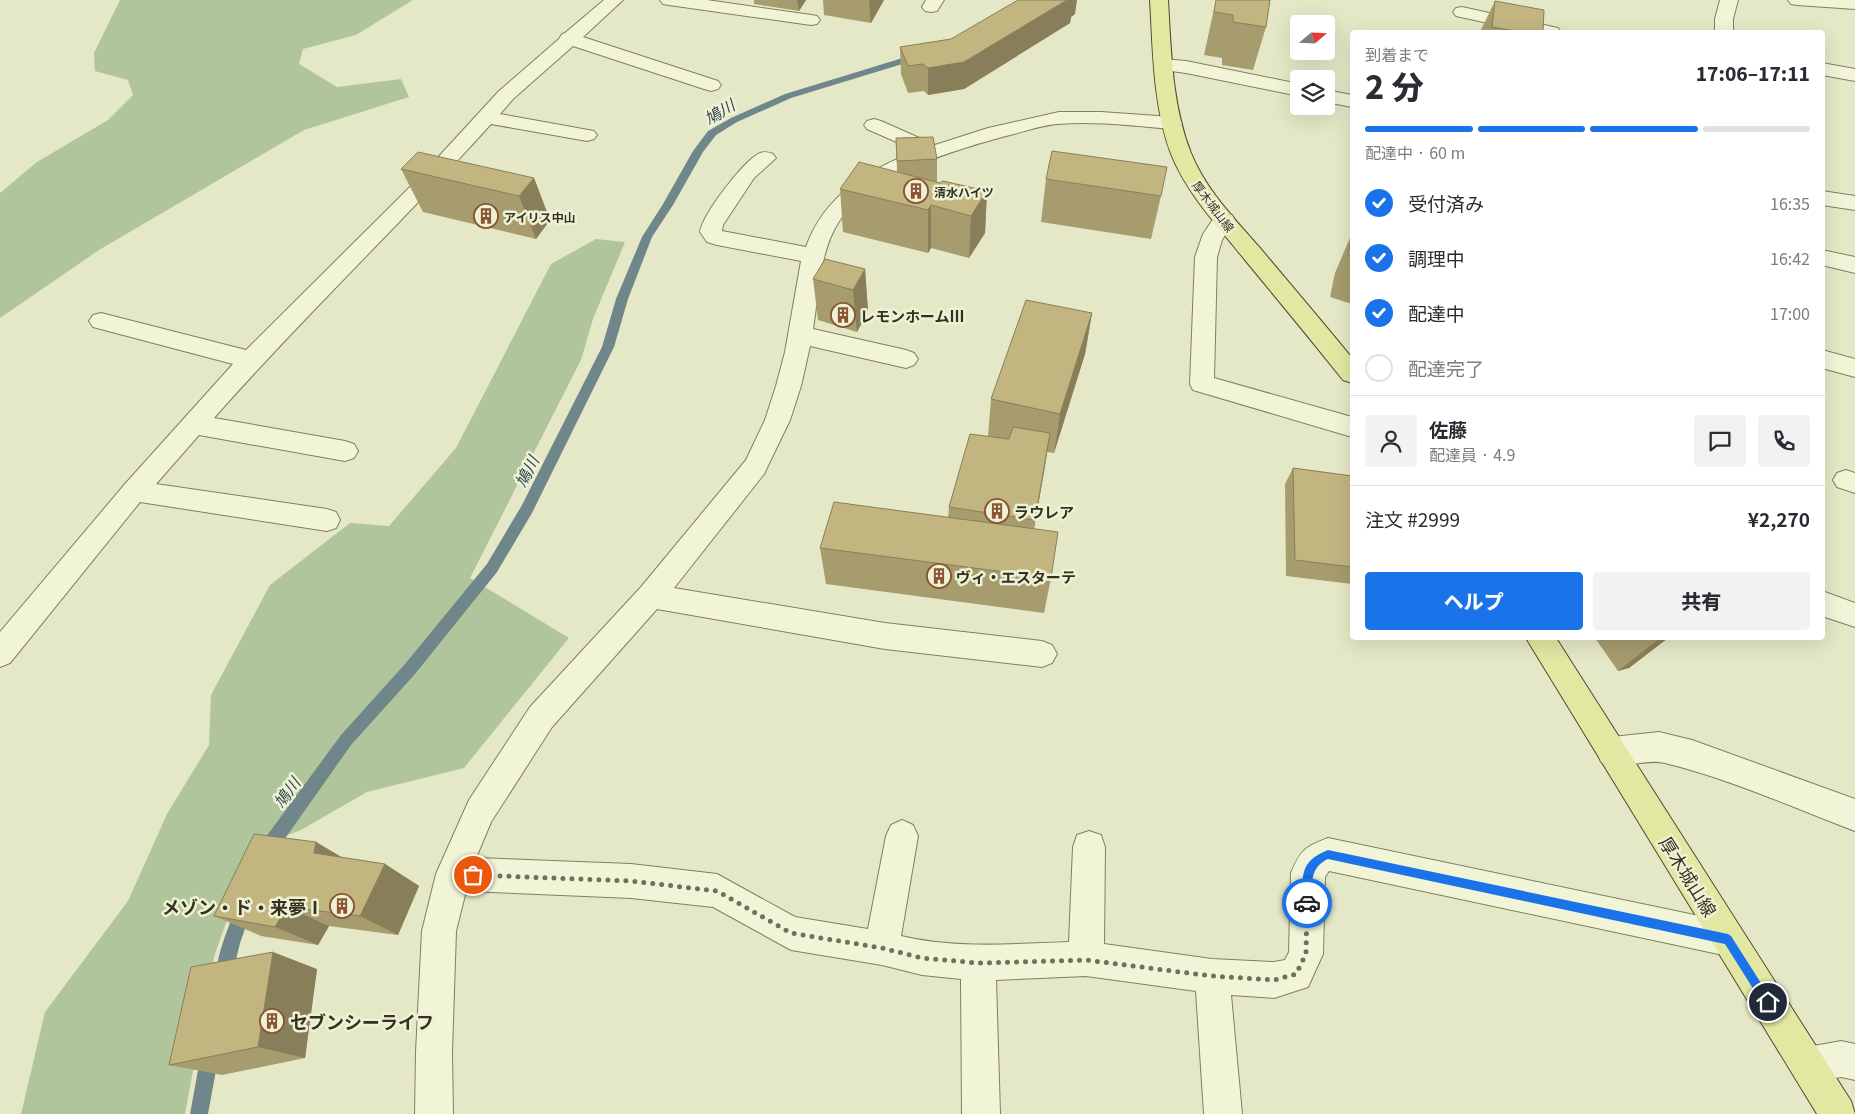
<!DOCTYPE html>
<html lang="ja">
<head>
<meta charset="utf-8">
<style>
  :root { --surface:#fff; --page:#f2f2f3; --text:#2b2b33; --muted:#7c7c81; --line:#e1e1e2; --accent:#1a73e8 }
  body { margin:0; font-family:Georgia,"Noto Sans JP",serif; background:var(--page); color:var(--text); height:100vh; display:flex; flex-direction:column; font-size:19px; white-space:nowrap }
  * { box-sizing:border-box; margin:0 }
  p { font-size:16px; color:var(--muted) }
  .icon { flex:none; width:28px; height:28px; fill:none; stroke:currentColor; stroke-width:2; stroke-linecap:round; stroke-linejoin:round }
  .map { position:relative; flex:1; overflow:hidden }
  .details { position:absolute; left:1350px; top:30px; width:475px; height:610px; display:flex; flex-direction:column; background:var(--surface); border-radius:5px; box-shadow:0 5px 20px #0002 }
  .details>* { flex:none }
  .needle { width:32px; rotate:71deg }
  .fabs { position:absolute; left:1290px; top:15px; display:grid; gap:10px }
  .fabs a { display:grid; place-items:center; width:45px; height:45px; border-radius:5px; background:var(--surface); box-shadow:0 5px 20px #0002; font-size:25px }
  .pin { position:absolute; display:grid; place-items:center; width:42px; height:42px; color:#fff; margin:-21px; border:2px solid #fff; border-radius:50%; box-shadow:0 1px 5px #0007 }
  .courier { position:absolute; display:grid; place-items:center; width:50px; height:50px; margin:-25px; border:4px solid #1a73e8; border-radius:50%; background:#fff; color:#222; box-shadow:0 1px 6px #0007 }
  .overview em { font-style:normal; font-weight:800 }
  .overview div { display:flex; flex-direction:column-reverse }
  .overview { display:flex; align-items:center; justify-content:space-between; height:85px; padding:0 15px }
  h1 { font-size:32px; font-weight:800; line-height:38px }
  .bar { display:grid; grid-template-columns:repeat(4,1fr); gap:8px 5px; align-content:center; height:60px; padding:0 15px }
  .bar i { height:6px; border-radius:4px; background:var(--line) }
  .bar .on { background:var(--accent) }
  .bar p { grid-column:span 4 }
  .line { display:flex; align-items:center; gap:12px; padding:0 15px; border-top:1px solid var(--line) }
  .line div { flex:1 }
  .round { display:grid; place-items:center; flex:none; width:52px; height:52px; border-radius:5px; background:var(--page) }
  ol { padding:0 15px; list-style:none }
  li { display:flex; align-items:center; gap:15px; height:55px }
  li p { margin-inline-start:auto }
  li .icon { padding:5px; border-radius:50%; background:var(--accent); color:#fff; stroke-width:4 }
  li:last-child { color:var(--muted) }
  li i { width:28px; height:28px; border:2px solid var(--line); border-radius:50% }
  .cta { display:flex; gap:10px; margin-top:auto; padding:10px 15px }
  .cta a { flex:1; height:58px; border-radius:5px; background:var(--accent); color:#fff; font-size:20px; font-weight:800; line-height:58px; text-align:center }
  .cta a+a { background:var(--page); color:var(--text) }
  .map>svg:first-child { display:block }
  .green { fill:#b0c59b }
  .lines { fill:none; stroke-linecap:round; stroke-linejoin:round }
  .stream { fill:#6f868a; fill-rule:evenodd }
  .minor-casing { stroke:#817f5e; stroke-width:2 }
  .major-casing { stroke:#504b31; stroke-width:2 }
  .minor { fill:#f2f4d8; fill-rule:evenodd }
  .major { fill:#e2e7a2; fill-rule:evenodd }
  .wall { fill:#a79c6e }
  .shaded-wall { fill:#887f5a }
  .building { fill:#c2b580; stroke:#887f5a }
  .route { fill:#1a73e8 }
  .done { stroke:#71715a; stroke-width:5; stroke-dasharray:0 9 }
  .labels { text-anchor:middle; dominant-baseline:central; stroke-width:5; stroke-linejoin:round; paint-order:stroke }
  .far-poi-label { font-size:12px; font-weight:bold; fill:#333120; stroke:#eef1d4; text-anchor:start }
  .far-street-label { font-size:12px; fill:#333120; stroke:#eef1d4 }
  .poi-label { font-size:15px; font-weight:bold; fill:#333120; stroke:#eef1d4; text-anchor:start }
  .water-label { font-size:16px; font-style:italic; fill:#314751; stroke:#eef1d4 }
  .near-street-label { font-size:18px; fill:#333120; stroke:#eef1d4 }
  .near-poi-label { font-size:18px; font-weight:bold; fill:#333120; stroke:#eef1d4; text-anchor:end }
</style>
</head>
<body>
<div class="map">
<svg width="1855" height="1114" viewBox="0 0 1855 1114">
  <rect width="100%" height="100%" fill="#e5e8c6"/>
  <path class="green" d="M120,0h293l-57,35 -53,14 -4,15 38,23 64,-8 8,18 -105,33 -205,120 -99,68v-125l37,-31 71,-42 25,-25 -5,-15 -33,-9 -1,-18z
    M596,239l29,3 -32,77 -12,41 -111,218 99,60 -105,130 -97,24 -66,38 -49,18 -38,109 -29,157h-164l24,-102 83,-111 39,-87 42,-69 2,-50 59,-110 80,-62 39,3 67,-78 95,-184z"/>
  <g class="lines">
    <path class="stream" d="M919,53l5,3 -2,2 -131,40 -54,24 -21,13 -13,17 -30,53 -21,32 -24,62 -14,48 -82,166 -35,59 -82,102 -64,71 -79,112 -6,2 -6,-2 -2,-6 2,-6 81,-110 64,-71 82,-100 35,-59 80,-158 14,-48 26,-62 21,-33 30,-53 15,-20 23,-13 54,-24z
      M244,901l6,2 2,6 -12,34 -10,42 -6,3 -6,-3c-8,-17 13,-64 20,-82z
      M210,1045l6,3 3,6 -11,60h-18l11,-60 3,-6z"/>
    <defs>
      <path id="minor" d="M604,0h19l-40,37 135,44 3,4 -3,4 -7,2 -7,-2 -131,-43 -60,53 -13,15 94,17 3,4 -3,4 -7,2 -96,-17c-90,100 -188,193 -277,294l131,23 9,3 4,7 -4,7 -9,3 -146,-26 -43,49 171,25 9,3 4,8 -4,8 -9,3 -187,-29 -130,161 -10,4v-35l125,-148 108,-120 -140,-37 -4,-6 4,-6 8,-2 145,37 173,-172 80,-87 60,-52 3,-5 3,-1z
        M660,0h47l104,15 6,1 3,4 -3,4 -6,1 -142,-20 -6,-1z
        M926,0h18l-7,11 -6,1 -6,-1 -3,-4z
        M1720,0h18l-5,19v13h-18v-13z
        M1788,0h67v9l-58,-4 -6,-1z
        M1462,7l96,21 3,4h-31l-74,-16 -3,-4 3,-4z
        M1163,59l23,2 113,23v12l-113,-23 -30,-4 -2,-4 2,-4z
        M1822,63l33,6v12l-33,-6z
        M1326,90l26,5v12l-26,-5z
        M1059,112h42l71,5 7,2 3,4 -3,4 -7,2c-38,-3 -76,-8 -114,-5 -15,1 -29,6 -44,10 -51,13 -144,40 -174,86 -21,31 -21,73 -27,109l93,21 8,3 4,6 -4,6 -8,3 -96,-22 -9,40 -11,34 -26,54 -90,114 211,35 157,18 10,4 5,9 -5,9 -10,4 -157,-18 -228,-40 -105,118 -61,95 -15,36 155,6 86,10 78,43 73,12 18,-93 5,-11 11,-5 11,5 5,11 -17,100c55,13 112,8 168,6l4,-95 4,-12 12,-4 12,4 4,12 -1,97 108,15 62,3 11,-2 4,-8 2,-79c10,-24 14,-26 37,-35l400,84 12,5 5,12 -5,12 -12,5 -399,-85 -4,6 -2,77 -15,33 -34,11 -43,-3 11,119h-38l-8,-123 -110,-15 -90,4 4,134h-38l-1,-135 -39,-4 -40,-10 -91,-15 -78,-43 -82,-9 -165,-7 -10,40 -4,121 1,62h-38l1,-62 6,-121 14,-57 33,-74 61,-93 111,-120 105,-127 19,-40 11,-34 9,-34 16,-91 -84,-16 -10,-3 -7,-10c3,-18 42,-69 58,-78 5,-3 10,-2 15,0l3,4 -22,20 -31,47 -1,6 84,16c18,-51 61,-77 111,-96l-50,-22 -3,-4 3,-4 7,-2 7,2 54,24 53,-17z
        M1822,191l33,5v14l-33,-5z
        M1224,213l8,2 3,5 -13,20 -5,17 -3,121 138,39v20l-159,-47 -3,-6 5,-127 8,-23 13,-19z
        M1822,250l33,7v16l-33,-8z
        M1822,350l33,9v18l-33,-9z
        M1846,470l9,3v20l-18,-6 -4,-7 4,-7z
        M1822,591l33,12v24l-33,-11z
        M1659,732l33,8 163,59v32c-63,-24 -125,-52 -190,-68 -22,-5 -41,8 -64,-1l-4,-10 4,-10 11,-5z
        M1841,1041l14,3v36l-14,-3 -33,6 -13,-5 -5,-13 5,-13 13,-5z"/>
      <path id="major" d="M1150,0h18c3,51 4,105 23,153 15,37 43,65 69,95 31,37 62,73 92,110v25l-9,-3c-32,-40 -65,-80 -98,-120 -27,-34 -58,-66 -74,-106 -18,-48 -18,-103 -21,-154z
        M1526,638h30l295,463 4,13h-38z"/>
    </defs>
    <use href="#minor" class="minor-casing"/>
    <use href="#major" class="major-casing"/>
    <use href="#minor" class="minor"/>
    <use href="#major" class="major"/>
  </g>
  <path class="wall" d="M754,0h52l-7,11 -45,-7z
    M823,0h61l-13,23 -47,-8z
    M1216,0h54l-4,27 -13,43 -31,-5v-7l-18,-3z
    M1495,1l48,31h-63z
    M1075,14l-4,3 -1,6 -106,66 -36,6 -4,-4 -16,2 -7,-19 -1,-27 51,-8z
    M896,138l41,21v24l50,8 -2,42 -16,25 -38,-10 -3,5 -85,-21 -3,-43 57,-17z
    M401,169l133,9 16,42 -14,19 -113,-27z
    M1046,179l115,17 -10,43 -110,-17z
    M1352,233v71l-22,-7 5,-24z
    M865,269l3,42 -11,21 -39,-12 -5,-41z
    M1092,313l-7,41 -31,99 -7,-1 -13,77 17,49 -7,35 -218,-29 -6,-36 128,-30 1,-11 39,-71 3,-37z
    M1293,468l59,8v108l-66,-8 -1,-92z
    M1595,638h73l-39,30 -11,3z
    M316,842l25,15 44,7 34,22 -21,49 -69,-9 -11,19 -57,-9 -47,-20z
    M317,969l-12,89 -83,17 -53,-10z"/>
  <path class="shaded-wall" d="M797,0h9l-7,11z
    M869,0h15l-13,23z
    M1067,0h10l-2,14 -4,3 -1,6 -106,66 -36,6v-27z
    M534,178l16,42 -14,19 -17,-43z
    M987,191l-2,42 -16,25 2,-42z
    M931,205v43l-3,5v-43z
    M865,269l3,42 -11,21 -4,-42z
    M1092,313l-7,41 -31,99 6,-39z
    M1050,433l-6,39 -15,85 6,-37z
    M1664,638h4l-39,30 -11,3 41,-32z
    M316,842l39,23 -41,-12z
    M385,864l34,22 -21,49 -38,-19z
    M287,907l42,19 -11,19 -43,-18z
    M273,952l44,17 -12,89 -47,-11z"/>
  <path class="building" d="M1018,0h49l-103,62 -36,6 -5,-4 -15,2 -8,-19 51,-8z
    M1216,0h54l-4,27 -33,-5v-7l-19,-3z
    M1495,1l49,9 -1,22h-22l-29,-5z
    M933,137l4,22 -40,2 -1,-23z
    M1052,151l115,16 -6,29 -115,-17z
    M418,152l116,26 -15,18 -118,-27z
    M859,162l81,21 3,-2 44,10 -16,25 -40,-11 -3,5 -88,-21z
    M1352,236v20l-4,-1z
    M825,259l40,10 -12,21 -40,-11z
    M1026,300l66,13 -32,101 -69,-15z
    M1013,427l37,6 -15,87 -86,-13 21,-73 39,5z
    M1293,468l59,8v91l-57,-7z
    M834,502l224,30 -7,46 -231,-30z
    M254,834l62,8 -2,11 71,11 -25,52 -73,-9 -12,20 -61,-11z
    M273,952l-15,95 -89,18 22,-98z"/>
  <path class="route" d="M1328,850l400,84 3,2 42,66 -1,4 -4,2 -4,-2 -39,-62 -397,-85c-19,9 -16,25 -16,44l-5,5 -5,-5c1,-29 -3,-41 26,-53z"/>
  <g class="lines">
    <path class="done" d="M473,875l158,6 86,10 74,42 91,15 40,10 56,5 108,-3 126,16 62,4 22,-6 10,-20 1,-51"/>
  </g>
  <defs>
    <symbol id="building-ring" viewBox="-11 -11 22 22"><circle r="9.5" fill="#eef1d4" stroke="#895535" stroke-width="1.5"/><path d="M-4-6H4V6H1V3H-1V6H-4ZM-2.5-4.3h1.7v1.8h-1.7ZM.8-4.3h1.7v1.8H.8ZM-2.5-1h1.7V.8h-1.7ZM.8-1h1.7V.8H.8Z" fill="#895535"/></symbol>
  </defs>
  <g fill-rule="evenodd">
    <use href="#building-ring" x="902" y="177" width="28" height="28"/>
    <use href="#building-ring" x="472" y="202" width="28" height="28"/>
    <use href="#building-ring" x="829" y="301" width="28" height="28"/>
    <use href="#building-ring" x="983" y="497" width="28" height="28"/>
    <use href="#building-ring" x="925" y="562" width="28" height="28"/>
    <use href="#building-ring" x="328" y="892" width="28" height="28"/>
    <use href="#building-ring" x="258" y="1007" width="28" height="28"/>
  </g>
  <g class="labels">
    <g class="far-poi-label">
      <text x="934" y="191">清水ハイツ</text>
      <text x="504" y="216">アイリス中山</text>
    </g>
    <g class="far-street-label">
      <text transform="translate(1214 206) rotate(53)">厚木城山線</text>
    </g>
    <g class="poi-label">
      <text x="860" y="315">レモンホームⅢ</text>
      <text x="1014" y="511">ラウレア</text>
      <text x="956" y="576">ヴィ・エスターテ</text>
    </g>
    <g class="water-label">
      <text transform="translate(719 111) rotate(-31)">鳩川</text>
      <text transform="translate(526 471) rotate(-63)">鳩川</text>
      <text transform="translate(286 792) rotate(-54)">鳩川</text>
    </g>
    <g class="near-street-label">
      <text transform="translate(1689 876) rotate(58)">厚木城山線</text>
    </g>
    <g class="near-poi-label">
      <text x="324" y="906">メゾン・ド・来夢Ⅰ</text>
      <text x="290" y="1021" text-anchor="start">セブンシーライフ</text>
    </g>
  </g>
</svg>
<div class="fabs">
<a><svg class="needle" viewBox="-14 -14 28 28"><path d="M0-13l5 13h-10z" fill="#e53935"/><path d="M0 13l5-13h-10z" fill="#7c7c81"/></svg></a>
<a><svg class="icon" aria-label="layers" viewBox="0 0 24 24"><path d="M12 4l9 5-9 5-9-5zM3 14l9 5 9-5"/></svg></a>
</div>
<div class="pin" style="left:473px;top:875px;background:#ea580c"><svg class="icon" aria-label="bag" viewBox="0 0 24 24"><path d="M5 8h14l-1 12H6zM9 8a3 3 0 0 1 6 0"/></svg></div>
<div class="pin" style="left:1768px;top:1002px;background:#1f2937"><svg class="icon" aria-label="home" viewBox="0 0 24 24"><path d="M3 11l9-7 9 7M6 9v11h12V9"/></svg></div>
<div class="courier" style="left:1307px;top:903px"><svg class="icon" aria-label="car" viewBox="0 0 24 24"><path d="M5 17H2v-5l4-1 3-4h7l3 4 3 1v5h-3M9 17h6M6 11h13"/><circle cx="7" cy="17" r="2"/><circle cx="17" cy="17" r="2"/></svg></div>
<section class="details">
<div class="overview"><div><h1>2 分</h1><p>到着まで</p></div><em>17:06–17:11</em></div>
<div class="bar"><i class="on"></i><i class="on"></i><i class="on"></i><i></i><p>配達中 · 60 m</p></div>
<ol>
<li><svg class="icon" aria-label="check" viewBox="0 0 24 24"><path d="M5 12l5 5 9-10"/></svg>受付済み<p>16:35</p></li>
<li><svg class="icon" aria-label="check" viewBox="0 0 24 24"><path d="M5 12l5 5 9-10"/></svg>調理中<p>16:42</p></li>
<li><svg class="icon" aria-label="check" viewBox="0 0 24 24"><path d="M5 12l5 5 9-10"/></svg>配達中<p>17:00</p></li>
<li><i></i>配達完了</li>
</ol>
<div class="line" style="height:90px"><a class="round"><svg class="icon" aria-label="person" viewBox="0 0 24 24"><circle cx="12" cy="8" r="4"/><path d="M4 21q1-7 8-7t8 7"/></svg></a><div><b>佐藤</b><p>配達員 · 4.9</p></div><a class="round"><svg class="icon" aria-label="chat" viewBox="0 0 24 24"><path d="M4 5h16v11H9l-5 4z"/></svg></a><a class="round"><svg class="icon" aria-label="phone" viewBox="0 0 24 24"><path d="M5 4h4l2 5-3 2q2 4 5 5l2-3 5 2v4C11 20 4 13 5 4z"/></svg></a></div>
<div class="line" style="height:65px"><div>注文 #2999</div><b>¥2,270</b></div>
<div class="cta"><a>ヘルプ</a><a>共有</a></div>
</section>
</div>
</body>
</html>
